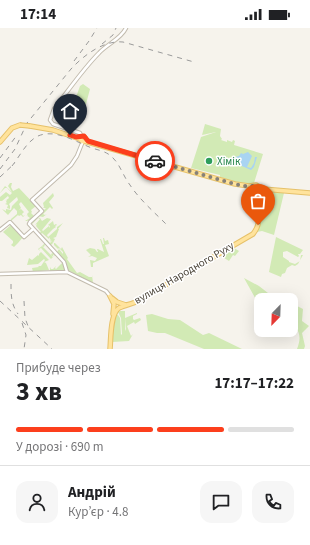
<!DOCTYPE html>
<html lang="uk">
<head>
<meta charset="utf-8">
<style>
  :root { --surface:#fff; --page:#f6f6f6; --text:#202124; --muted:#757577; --line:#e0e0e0; --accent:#fc3f1d }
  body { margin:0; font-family:"Source Sans 3",sans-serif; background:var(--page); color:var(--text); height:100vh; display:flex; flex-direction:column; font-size:15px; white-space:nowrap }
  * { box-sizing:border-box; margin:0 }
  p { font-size:13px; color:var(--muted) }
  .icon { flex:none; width:22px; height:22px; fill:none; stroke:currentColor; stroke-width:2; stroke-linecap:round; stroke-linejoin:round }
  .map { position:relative; height:321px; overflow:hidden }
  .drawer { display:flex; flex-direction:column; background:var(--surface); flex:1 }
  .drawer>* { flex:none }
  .needle { width:26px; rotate:203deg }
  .tools { position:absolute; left:254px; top:265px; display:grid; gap:8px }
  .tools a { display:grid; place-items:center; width:44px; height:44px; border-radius:8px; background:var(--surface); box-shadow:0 4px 16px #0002; font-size:20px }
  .pin { position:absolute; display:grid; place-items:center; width:34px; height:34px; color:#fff; margin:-41px -17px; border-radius:50% 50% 50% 0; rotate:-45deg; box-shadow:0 0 4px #0007 }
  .pin .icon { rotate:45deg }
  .courier { position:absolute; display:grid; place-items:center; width:40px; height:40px; margin:-20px; border:3px solid #fc3f1d; border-radius:50%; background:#fff; color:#222; box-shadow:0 1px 5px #0007 }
  .head em { font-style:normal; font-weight:700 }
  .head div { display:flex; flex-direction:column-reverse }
  .head { display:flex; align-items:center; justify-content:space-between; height:68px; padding:0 16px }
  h1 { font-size:26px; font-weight:700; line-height:30px }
  .bar { display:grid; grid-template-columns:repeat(4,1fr); gap:6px 4px; align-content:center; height:48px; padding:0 16px }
  .bar i { height:5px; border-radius:3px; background:var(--line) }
  .bar .selected { background:var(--accent) }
  .bar p { grid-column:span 4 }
  .line { display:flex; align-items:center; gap:10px; padding:0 16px; border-top:1px solid var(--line) }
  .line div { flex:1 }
  .round { display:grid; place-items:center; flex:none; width:42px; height:42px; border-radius:12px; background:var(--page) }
  .status { display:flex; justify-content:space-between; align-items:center; height:28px; padding:0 20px; background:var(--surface); direction:ltr }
  .status svg { height:11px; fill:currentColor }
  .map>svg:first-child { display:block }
  .green { fill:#d2eab5 }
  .water { fill:#a9d4f2 }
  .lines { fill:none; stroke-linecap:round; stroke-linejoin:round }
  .minor-casing { stroke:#c2bbae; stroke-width:4.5 }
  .major-casing { stroke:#e6c16a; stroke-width:5.5 }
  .minor { stroke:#fff; stroke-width:2.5 }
  .major { stroke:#ffe39c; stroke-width:3.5 }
  .rail { stroke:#9a9a9a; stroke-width:1; stroke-dasharray:5 5; stroke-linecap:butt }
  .major-bridge-casing { stroke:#e6c16a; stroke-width:5.5; stroke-linecap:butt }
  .major-bridge { stroke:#ffe39c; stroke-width:3.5 }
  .done { stroke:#878178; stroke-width:4; stroke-dasharray:0 7.2 }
  .route { stroke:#fc3f1d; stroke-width:5 }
  .leisure-dot { fill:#2e9e5b; stroke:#fff; stroke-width:1.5 }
  .labels { text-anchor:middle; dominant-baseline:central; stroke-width:3; stroke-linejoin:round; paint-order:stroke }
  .leisure-label { font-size:11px; fill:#27864d; stroke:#fff; text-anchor:start }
  .street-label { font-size:11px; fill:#4b4439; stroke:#fff }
</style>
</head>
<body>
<div class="status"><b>17:14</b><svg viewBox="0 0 49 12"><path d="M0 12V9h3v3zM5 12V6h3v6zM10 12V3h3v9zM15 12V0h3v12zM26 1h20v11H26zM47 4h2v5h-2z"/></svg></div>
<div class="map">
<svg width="310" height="321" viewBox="0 0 310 321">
  <rect width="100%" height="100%" fill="#f6f3ec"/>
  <path class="green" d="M83,56l7,5 -4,15 -6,1 -5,-4v7l-3,-1v-2l-2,-1 1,-5 4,1 5,-14z
    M205,96l16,5 -1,7 2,3 -1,1 6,2v-2l5,2 1,-2 2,1 -1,4 29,9 -9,29c-10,4 -25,-3 -34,-6v-2l-29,-7 10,-31 15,-5 -14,3z
    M10,155h2l-1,4 2,4 6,-3 17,18 -5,4 1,2 -1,1 4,4 -7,6 1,-3 -2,1h-2l5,-3 -4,-3 2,1 -1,-2 2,-2 -8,-10 -2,2 2,4 -2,2 2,-1 3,3 -2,2 1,2 2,-1 -2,2 -2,-2 -2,1 -1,-1 -7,6v-2l6,-5v-3l-3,-3 -6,7 -6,-6 4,2v-2l5,1 1,-4 6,-6 -1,-3 -8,7 1,2v3l-3,-1 1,-3 -3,-1 2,-1 -1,-1 1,-2 -2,1 4,-3 -1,-2 -6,5h-2v-4l6,-5 4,3 2,-2 -5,-5h-2l-5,5 5,-7 7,6 -4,-6z
    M265,163l19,2 -10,42 -12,-4 -5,1 3,-10 -2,-19c5,-2 7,-7 7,-12z
    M53,165l1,3 -5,6 4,6 -3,3 2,-2 -2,-2 -7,7 2,1 2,-1 -4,3 -5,-1 8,-8h-3l1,-1 -1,-4z
    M36,189l4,1 2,3 5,-3 4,1 -9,11 1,1 6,-5v2l1,-2 -2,-1 5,-4 1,4 2,-1 1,1 -2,1 1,1 -3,2 -6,6 1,2 9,-8v-2l6,-4 -5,6h1l-3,8 -3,1 2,1 -2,4 -3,-4v-2l-1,2 -7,-6 -1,1 9,9 1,-1 -2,-3 4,4 -2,2 6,7 2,-3 4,5v-2l-4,-4 -1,1 -4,-4v-2h1l6,6 1,-2 6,11 -1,1 10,14 3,-1 9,5h3v-2l1,8 -25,-13 -3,-9 -32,-33 6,5 2,-1 -5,-6 1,-2 -2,1 5,-6 -2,-1 -6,6 -2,-1z
    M11,197l9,9 -1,1 2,-1 2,3 -5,6 -1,-2 1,2 -4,4 -3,-2 2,-2v-2l-10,-9z
    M276,209l27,13 -3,4h-2l1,2 -1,1 -11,-6 -4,1v5l6,4v1l6,2 5,-3 1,-6h2l-5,9 -3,2 -3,-1 -5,3 -2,5 -3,1 -1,3 -12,-5z
    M103,210h1l1,3 3,-1 1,4 -4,1 4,11 -16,7v4h-2l-1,-7 5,1 2,-3 -5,-2 -4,1 3,-2 -5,-5 4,-2 5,1 2,3h1l-1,-3h1l6,3 -4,-13h1l2,5h1z
    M45,215l10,10 -3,4 5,-2 7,9 1,6 -15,1v-4l1,2h2l3,-3 -1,2 1,1 7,-7 -8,-7 -4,4 -10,-11 -2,1 1,2 -2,-2 4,-3 10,10 -1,-2 2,-1 -8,-9 -1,3 -2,-1z
    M234,220l5,3 -4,5 -2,-1 -4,6 -8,-5z
    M41,224l8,8 -5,2 2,1 3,7 -16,2 -1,-4 7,-1 -1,-1h3l4,-6 -1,-1 -6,5 -11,1 2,-7 3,2 6,-5 1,1v-2z
    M244,250l15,8 18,14h-16v4l-3,-1z
    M291,276l4,1 8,4 -1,12 7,5 -7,7 3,13 -1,3h-7c4,-10 4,-19 -6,-25z
    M120,283h5v18l1,2 -1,-13 12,-5v1l-4,2v3l1,1 6,-2 1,2 -6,4 -1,-2 -7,4 4,10 2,-2 -4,7 -17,1 3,-28 3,1 2,3 1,17 1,-1 -1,-16 -3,-6z
    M152,286l16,5 12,1 23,15 6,-2 33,16h-38l-39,-16h-8l-9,-2 -2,-16z"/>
  <path class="water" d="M248,124l4,4 -5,11 4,1 3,-5 1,-6h2l-3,10 -3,3 -16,-7v-6l4,-1 2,-3 2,1z"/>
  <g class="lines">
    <defs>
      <path id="minor" d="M82,109l-2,-4 -27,-9 -3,-4 4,-11c14,-18 29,-40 45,-56 8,-9 22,-14 27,-25
        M0,202l10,-8 14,15 9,-8
        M67,244l-3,-10 -35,-38 1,-2 12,-11 -10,-11 39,-35 6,-9 6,-15
        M0,246l67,-2 39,19 4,5"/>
      <path id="major" d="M30,98l23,4 27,9
        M80.5 111a2.5 2.5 0 1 1 5 0a2.5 2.5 0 1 1-5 0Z
        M84,113l151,43 14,2 7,-1 7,4 47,4
        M0,114l12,-14 8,-3
        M252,165l4,1 3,-2
        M110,268l4,8 -1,10
        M112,270l5,4 9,3
        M110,321c1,-10 0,-35 9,-41 6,-3 13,-4 19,-7l115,-67c11,-14 2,-21 3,-35 1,-5 5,-7 2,-13"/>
    </defs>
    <use href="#minor" class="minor-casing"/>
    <use href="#major" class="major-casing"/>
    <use href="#minor" class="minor"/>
    <use href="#major" class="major"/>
    <path class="rail" d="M102,16l11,-9 3,-7
      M74,33l15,-20 8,-13
      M0,130l17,-23
      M12,138c8,-10 14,-24 26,-30 16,-7 35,4 49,10 8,4 18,4 25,11 8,7 11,19 18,28 9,14 25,28 37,40
      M0,141l15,-20 12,-26 44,-54c13,-14 33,-29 52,-27l71,20
      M0,149l15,-14
      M11,256c0,11 0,20 7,30
      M0,273l52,48
      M24,273l1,17 3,8
      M22,295l4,12 -2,14"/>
    <defs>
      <path id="major-bridge" d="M20,97l10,1"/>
    </defs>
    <use href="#major-bridge" class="major-bridge-casing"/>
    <use href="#major-bridge" class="major-bridge"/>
  </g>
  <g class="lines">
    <path class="done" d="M155,133l80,23 9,2h14l2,4c-6,15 1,20 -2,35"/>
    <path class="route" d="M70,107l6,2 8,-1 4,5 67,20"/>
  </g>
  <circle class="leisure-dot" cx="209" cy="133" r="4"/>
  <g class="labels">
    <g class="leisure-label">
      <text x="217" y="133">Хімік</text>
    </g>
    <g class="street-label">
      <text transform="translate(184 245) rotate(-30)">вулиця Народного Руху</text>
    </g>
  </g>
</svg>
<div class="tools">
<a><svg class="needle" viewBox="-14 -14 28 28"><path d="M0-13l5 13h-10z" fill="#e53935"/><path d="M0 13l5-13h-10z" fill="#757577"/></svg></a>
</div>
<div class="pin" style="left:258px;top:197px;background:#ea580c"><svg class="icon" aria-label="bag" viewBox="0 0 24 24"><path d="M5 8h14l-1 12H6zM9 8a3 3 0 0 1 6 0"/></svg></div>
<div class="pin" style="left:70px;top:107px;background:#1f2937"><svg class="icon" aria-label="home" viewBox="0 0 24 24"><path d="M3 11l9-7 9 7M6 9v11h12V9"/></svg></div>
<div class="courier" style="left:155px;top:133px"><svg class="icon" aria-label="car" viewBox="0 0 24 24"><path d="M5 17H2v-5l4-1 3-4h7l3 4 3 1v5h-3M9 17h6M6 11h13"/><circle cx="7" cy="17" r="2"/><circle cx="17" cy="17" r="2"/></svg></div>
</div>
<section class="drawer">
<div class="head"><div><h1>3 хв</h1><p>Прибуде через</p></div><em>17:17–17:22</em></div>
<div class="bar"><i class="selected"></i><i class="selected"></i><i class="selected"></i><i></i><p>У дорозі · 690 m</p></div>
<div class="line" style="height:72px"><a class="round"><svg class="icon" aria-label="person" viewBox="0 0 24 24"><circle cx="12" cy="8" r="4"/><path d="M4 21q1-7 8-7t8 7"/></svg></a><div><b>Андрій</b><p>Кур’єр · 4.8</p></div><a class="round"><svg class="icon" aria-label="chat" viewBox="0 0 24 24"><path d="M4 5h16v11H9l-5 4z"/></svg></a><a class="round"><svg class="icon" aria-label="phone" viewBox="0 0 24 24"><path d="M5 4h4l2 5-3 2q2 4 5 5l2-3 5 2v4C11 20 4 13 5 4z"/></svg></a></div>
</section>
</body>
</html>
